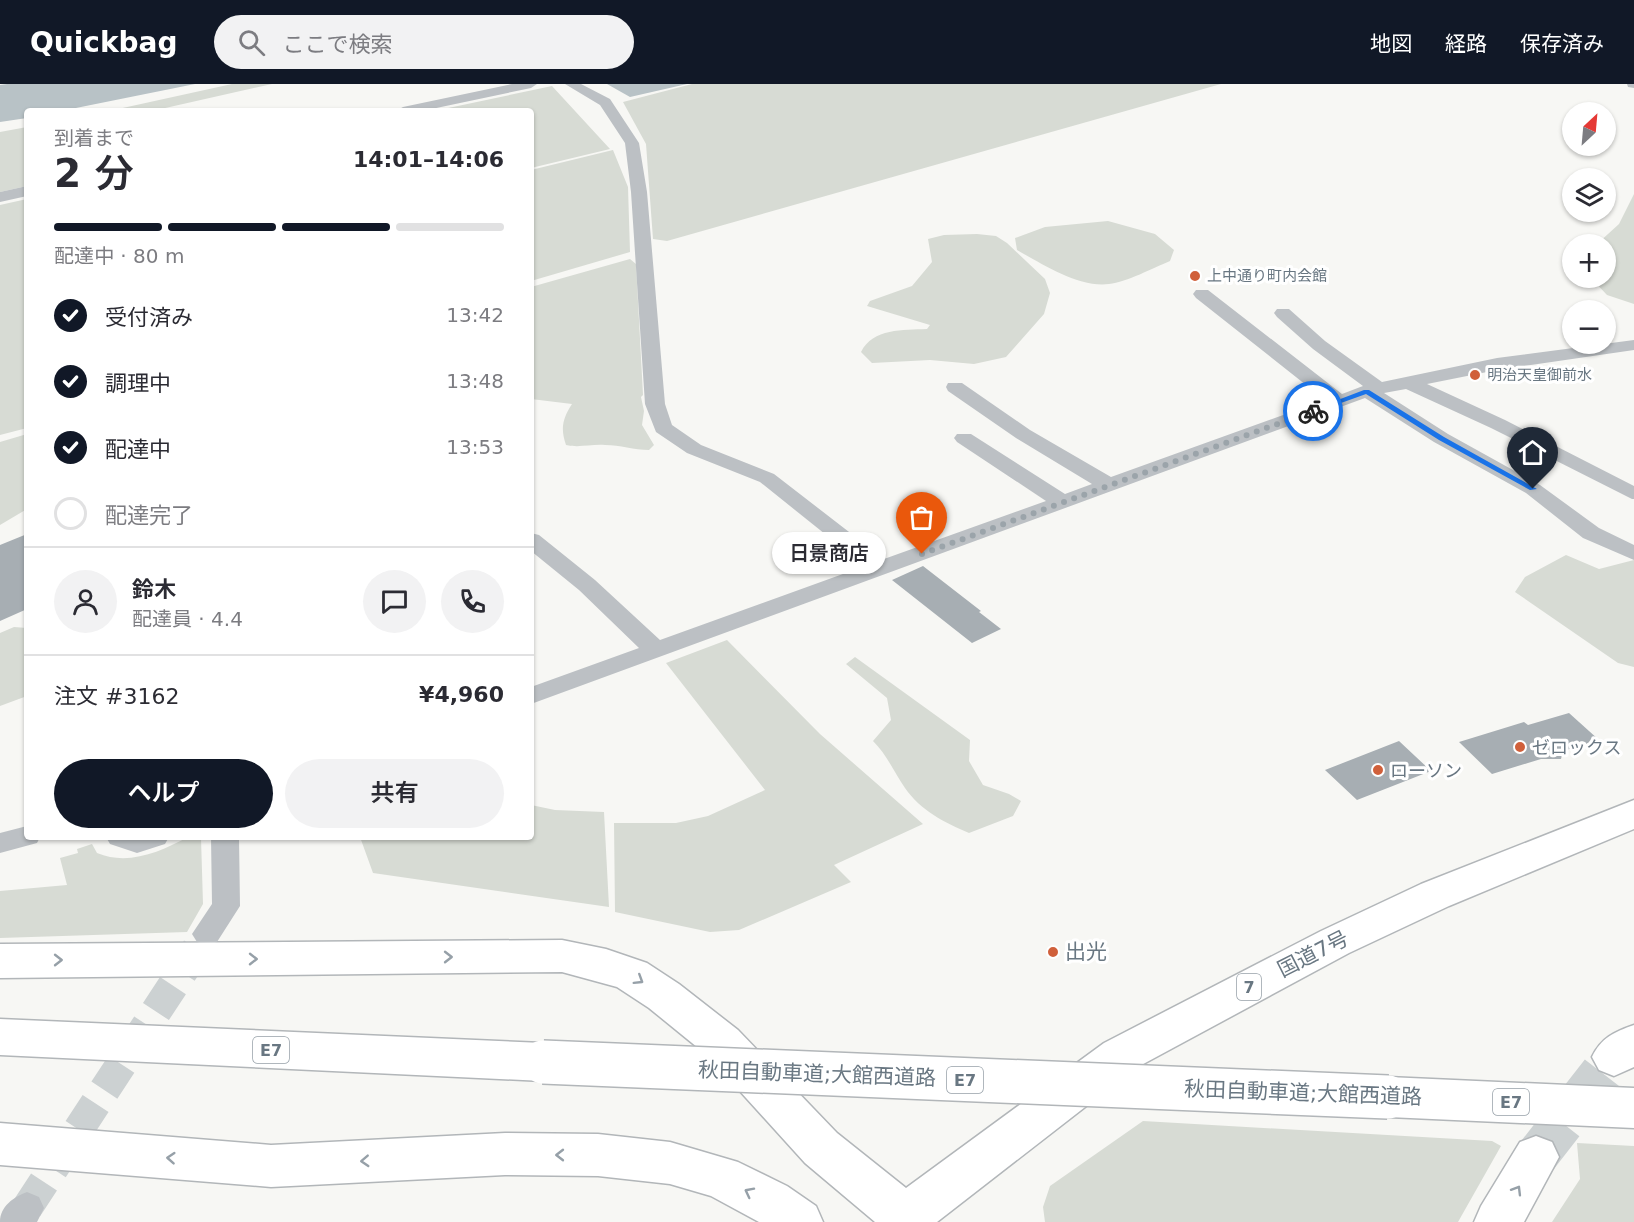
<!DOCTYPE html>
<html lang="ja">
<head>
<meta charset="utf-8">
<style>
  :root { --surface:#fff; --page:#f2f2f3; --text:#2b2b33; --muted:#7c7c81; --line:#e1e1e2; --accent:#111827 }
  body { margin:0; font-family:"DejaVu Sans","Noto Sans JP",sans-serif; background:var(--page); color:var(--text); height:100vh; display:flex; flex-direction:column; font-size:22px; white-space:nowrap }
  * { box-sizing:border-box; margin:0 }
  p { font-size:20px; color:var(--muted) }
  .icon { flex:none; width:33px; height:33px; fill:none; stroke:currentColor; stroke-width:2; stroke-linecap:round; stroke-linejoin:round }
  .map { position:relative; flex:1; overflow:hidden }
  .drawer { position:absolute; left:24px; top:24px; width:510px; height:732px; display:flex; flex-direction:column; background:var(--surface); border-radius:6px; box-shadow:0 2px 4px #0004 }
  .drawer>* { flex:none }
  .needle { width:39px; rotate:26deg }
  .tools { position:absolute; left:1562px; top:18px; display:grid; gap:12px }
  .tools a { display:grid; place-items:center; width:54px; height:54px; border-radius:50%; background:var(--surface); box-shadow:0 2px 4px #0004; font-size:30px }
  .pin { position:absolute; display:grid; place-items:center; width:51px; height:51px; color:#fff; margin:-62px -26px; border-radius:50% 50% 50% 0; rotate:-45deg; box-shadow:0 0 6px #0007 }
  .pin .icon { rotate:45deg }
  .courier { position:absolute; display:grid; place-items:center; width:60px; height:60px; margin:-30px; border:4px solid #1a73e8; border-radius:50%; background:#fff; color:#222; box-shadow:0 2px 8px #0007 }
  .bubble { position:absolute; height:42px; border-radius:21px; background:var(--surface); box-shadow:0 2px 4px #0004; font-size:20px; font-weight:600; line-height:42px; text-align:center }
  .summary em { font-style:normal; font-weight:600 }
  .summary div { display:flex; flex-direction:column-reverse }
  .summary { display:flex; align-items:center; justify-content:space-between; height:102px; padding:0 30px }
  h1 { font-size:39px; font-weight:600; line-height:45px }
  .bar { display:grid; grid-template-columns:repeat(4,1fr); gap:9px 6px; align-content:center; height:72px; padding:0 30px }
  .bar i { height:8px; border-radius:4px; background:var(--line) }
  .bar .on { background:var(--accent) }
  .bar p { grid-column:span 4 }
  .line { display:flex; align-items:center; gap:15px; padding:0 30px; border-top:2px solid var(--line) }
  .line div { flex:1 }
  .round { display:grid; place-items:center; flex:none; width:63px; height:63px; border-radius:32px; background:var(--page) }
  ol { padding:0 30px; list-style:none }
  li { display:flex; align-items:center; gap:18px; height:66px }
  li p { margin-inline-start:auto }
  li .icon { padding:6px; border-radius:50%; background:var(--accent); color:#fff; stroke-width:4 }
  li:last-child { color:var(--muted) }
  li i { width:33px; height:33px; border:3px solid var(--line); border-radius:50% }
  .primary-button { display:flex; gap:12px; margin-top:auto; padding:12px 30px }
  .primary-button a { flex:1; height:69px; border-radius:36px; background:var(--accent); color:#fff; font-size:24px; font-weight:600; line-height:69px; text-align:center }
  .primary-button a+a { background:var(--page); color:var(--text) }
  header { display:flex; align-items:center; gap:36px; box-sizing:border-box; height:84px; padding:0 30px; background:var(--accent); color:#fff }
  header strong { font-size:28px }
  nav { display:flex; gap:33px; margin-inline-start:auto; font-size:21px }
  .search { width:420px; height:54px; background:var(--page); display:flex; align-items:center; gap:15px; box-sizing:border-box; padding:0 21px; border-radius:33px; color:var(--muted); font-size:22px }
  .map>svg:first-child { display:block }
  .green { fill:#d7dbd4 }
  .water { fill:#b8c2c6 }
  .building { fill:#a7aeb3 }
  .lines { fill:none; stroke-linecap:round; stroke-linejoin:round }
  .street-tunnel { stroke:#ccd1d2; stroke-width:31; stroke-dasharray:31 16; stroke-linecap:butt }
  .highway-tunnel { stroke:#ccd1d2; stroke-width:43; stroke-dasharray:43 21; stroke-linecap:butt }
  .highway-casing { stroke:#b2b6b9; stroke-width:3 }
  .street { fill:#bcc0c4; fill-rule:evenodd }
  .highway { fill:#fff; fill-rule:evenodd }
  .highway-bridge-casing { stroke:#b2b6b9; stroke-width:46; stroke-linecap:butt }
  .highway-bridge { stroke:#fff; stroke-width:43 }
  .oneway { stroke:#96a0a8 }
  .route { fill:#1a73e8 }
  .done { stroke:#9ba4aa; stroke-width:6; stroke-dasharray:0 10.8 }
  .poi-dot { fill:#d0603b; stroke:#fff; stroke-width:2 }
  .labels { text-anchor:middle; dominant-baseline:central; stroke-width:6; stroke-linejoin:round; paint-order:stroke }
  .far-poi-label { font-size:15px; fill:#697782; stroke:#fff; text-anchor:start }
  .shield { fill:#fff; stroke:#96a0a8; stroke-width:1.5 }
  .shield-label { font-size:16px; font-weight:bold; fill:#697782 }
  .poi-label { font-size:18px; fill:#697782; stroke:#fff; text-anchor:start }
  .near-poi-label { font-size:21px; fill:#697782; stroke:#fff; text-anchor:start }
  .near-street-label { font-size:21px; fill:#697782; stroke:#fff }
</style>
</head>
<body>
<header>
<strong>Quickbag</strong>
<div class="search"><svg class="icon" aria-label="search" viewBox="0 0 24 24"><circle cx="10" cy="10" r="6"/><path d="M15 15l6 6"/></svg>ここで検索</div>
<nav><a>地図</a><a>経路</a><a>保存済み</a></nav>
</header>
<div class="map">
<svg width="1634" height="1138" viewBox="0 0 1634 1138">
  <rect width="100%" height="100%" fill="#f7f7f4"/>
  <path class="green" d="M232,0h40l-120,27h-43z
    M692,0h529l-554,157 -14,-2 -7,-95 -23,-42z
    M552,2l58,63 -79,19v-57h-97z
    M27,43v59l-27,6v-60z
    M613,66l15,37 2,65 -99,29v-111z
    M1634,110v110l-27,-9 -16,-17h14v-34h-8l22,-20z
    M27,115v229l-27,7v-230z
    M1108,137l47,13 19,16 -4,11c-17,7 -43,21 -61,23 -30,4 -67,-20 -92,-34l-2,-12 30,-11z
    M977,150l19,2 11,7 38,36 5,14 -6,21 -38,43 -32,7 -44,-4 -58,3 -11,-11c12,-24 42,-22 66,-23l3,-4 -63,-19 3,-5 42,-15 20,-24 -4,-23 16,-4z
    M630,175l6,5 7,131 -2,2 3,14 -2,14 12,20 -5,5c-15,0 -29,-5 -44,-5 -14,-1 -26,3 -39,0 -6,-17 -3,-27 6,-41l-41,-5v-112z
    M27,350v75l-27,16v-83z
    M1566,471l33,14 35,-9v107l-16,-4 -103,-71 10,-15z
    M14,543l13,1v68l-27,10v-73z
    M727,556l93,94 103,90 -89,41 17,17 -112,48 -29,2 -95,-20 -1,-89h62l32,-7 57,-26 -99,-127z
    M855,573l115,83 -1,21 14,24 26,9 12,7 -8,15 -44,17c-24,-10 -49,-23 -64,-45 -11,-16 -18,-33 -32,-47l18,-21 -4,-22 -41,-34z
    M531,721l24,5 49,2 5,95 -236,-34 -13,-36h171z
    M188,753l13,1 2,66 -16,28 -187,6v-47l67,-6 -7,-27 18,-5 -1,-4 15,-5 5,9c31,13 63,-1 91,-16z
    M1143,1037l349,20 9,5 -43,76h-413l-2,-15 7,-21z
    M1577,1059l57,3v76h-82l28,-43z"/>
  <path class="water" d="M7,0h188l-134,27h-34v7l-27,4v-37z
    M607,0h80l-57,13z"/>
  <path class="building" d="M27,450v75l-27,12v-76z
    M923,482l58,45 -2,1 22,17 -29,14 -80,-63z
    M1569,629l30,27 -36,11 -2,8h-20l-49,15 -33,-32 65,-20 4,3z
    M1399,657l32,30 -74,29 -32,-30z"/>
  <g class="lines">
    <path class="street-tunnel" d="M27,1124l170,-259"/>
    <path class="highway-tunnel" d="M1536,1073l78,-100"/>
    <defs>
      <path id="highway" d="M1634,716v29l-185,77 -100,47 -215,116 -197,153h-62l-70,-59 -97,-107 -59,-48 -32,-21 -55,-15 -562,6v-34l562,-4 44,9 41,14 32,21 59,46 99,103 69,55 198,-145 217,-112 100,-47z
        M0,935l543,24 16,6 6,13 -6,13 -16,6 -543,-26z
        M1634,941v42l-20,9 -15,-6 -7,-13c9,-19 22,-25 42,-32z
        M1388,993l246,11v40l-246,-11 -16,-6 -6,-14 6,-14z
        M0,1039l271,22 234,-12 93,1 72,8 68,20 49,24 29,20 7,16h-64l-48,-26 -41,-12 -72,-8 -93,-1 -234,12 -271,-22z
        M1536,1052l16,6 7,15 -35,65h-50l7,-16 39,-64z"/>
    </defs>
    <use href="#highway" class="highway-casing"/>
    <path class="street" d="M512,0h25l-6,4 -109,23h-26l7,-4z
      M565,0h16l29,15 29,44 8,49 18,212 7,21 29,20 73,29 110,85 162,-58 -89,-59 -3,-4 3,-4h14l94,60 27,-10 -76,-46 -68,-47 -2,-4 2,-4h14l68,47 81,47 214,-77 -129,-102 -3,-4 3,-4h12l134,104 21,-8 -50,-37 -36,-32 -3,-4 3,-4h12l36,32 57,41 115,-24 137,-18v10l-137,20 -70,14 78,36 129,66v13h-2l-141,-71 -85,-39 -22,4 64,41 92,51 59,43 35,17v15l-51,-22 -57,-45 -92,-51 -69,-44 -834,306v-17l108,-39 -60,-58 -48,-39v-18l8,2 56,45 65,60 205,-74 -105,-84 -73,-29 -31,-21 -11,-28 -14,-212 -6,-49 -25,-38z
      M1627,0h7v4l-6,-1z
      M27,102v10l-27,6v-10z
      M27,742v11h13l-3,6 -37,10v-20z
      M106,753h63l-4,7 -28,9 -27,-9z
      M211,753h28l1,69 -23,36 -10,4 -10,-4 -5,-8 20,-30z
      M27,1108l12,5 5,11 -7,14h-37c0,-16 14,-25 27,-30z"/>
    <use href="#highway" class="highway"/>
    <defs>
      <path id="highway-bridge" d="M543,978l845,35"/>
    </defs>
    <use href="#highway-bridge" class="highway-bridge-casing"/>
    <use href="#highway-bridge" class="highway-bridge"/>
  </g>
  <defs><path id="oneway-chevron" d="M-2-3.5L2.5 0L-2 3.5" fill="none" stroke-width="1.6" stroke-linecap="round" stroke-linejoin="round" transform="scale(1.5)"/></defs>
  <g class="oneway">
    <use href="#oneway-chevron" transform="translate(448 873)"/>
    <use href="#oneway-chevron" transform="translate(253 875)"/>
    <use href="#oneway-chevron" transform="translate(58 876)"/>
    <use href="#oneway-chevron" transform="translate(639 896) rotate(32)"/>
    <use href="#oneway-chevron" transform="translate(560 1071) rotate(-180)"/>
    <use href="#oneway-chevron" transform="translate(171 1074) rotate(-176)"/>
    <use href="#oneway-chevron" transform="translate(365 1077) rotate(177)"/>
    <use href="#oneway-chevron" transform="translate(1517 1106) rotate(-59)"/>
    <use href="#oneway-chevron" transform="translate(749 1108) rotate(-153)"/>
  </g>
  <path class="route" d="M1364,306h5l75,47 93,52 -7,1 -91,-50 -73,-46 -50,18 -7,-1z"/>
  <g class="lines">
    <path class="done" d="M922,470l391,-143"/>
  </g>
  <g class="poi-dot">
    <circle cx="1195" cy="192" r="6"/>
    <circle cx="1475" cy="291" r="6"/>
    <circle cx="1520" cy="663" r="6"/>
    <circle cx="1378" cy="686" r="6"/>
    <circle cx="1053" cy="868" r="6"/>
  </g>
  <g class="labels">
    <g class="far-poi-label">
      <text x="1207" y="192">上中通り町内会館</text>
      <text x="1487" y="291">明治天皇御前水</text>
    </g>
    <g class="shield">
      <rect x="1237" y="890" width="24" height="26" rx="4.5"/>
      <rect x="253" y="953" width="36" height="26" rx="4.5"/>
      <rect x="947" y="983" width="36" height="26" rx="4.5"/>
      <rect x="1493" y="1005" width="36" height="26" rx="4.5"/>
    </g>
    <g class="shield-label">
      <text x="1249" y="903">7</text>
      <text x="271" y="966">E7</text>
      <text x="965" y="996">E7</text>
      <text x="1511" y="1018">E7</text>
    </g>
    <g class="poi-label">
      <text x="1532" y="663">ゼロックス</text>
      <text x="1390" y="686">ローソン</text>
    </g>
    <g class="near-poi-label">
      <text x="1065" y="868">出光</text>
    </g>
    <g class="near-street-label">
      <text transform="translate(1313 870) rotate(-27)">国道7号</text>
      <text transform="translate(817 990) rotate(2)">秋田自動車道;大館西道路</text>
      <text transform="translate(1303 1009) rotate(2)">秋田自動車道;大館西道路</text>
    </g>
  </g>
</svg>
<div class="tools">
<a><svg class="needle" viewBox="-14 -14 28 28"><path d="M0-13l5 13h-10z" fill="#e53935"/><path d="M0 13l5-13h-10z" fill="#7c7c81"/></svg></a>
<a><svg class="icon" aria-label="layers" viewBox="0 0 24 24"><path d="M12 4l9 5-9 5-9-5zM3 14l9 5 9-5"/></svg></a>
<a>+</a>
<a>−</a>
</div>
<div class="pin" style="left:922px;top:470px;background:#ea580c"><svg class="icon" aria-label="bag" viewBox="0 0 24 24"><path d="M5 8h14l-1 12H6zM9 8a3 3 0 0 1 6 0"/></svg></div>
<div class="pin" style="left:1533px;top:405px;background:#1f2937"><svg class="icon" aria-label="home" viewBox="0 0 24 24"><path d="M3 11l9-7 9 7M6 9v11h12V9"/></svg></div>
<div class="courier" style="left:1313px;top:327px"><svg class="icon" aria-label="bike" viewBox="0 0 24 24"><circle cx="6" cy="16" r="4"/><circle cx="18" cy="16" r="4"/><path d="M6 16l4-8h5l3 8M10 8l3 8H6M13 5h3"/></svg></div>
<div class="bubble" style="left:772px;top:448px;width:114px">日景商店</div>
<section class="drawer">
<div class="summary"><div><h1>2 分</h1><p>到着まで</p></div><em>14:01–14:06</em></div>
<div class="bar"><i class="on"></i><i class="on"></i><i class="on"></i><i></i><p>配達中 · 80 m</p></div>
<ol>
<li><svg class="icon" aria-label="check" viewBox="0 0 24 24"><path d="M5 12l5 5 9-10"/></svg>受付済み<p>13:42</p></li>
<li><svg class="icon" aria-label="check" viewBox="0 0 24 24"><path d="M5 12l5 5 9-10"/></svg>調理中<p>13:48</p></li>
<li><svg class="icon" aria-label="check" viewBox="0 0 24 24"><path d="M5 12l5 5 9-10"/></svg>配達中<p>13:53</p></li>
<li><i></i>配達完了</li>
</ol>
<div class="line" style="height:108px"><a class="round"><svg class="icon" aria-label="person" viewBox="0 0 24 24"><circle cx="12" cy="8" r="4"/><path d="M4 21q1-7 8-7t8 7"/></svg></a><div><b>鈴木</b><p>配達員 · 4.4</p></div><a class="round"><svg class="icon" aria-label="chat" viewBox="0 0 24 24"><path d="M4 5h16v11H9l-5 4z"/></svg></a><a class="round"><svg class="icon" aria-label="phone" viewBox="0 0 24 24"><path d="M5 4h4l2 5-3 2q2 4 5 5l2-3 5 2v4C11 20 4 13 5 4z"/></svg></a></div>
<div class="line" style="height:78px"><div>注文 #3162</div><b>¥4,960</b></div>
<div class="primary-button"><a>ヘルプ</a><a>共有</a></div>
</section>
</div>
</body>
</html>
